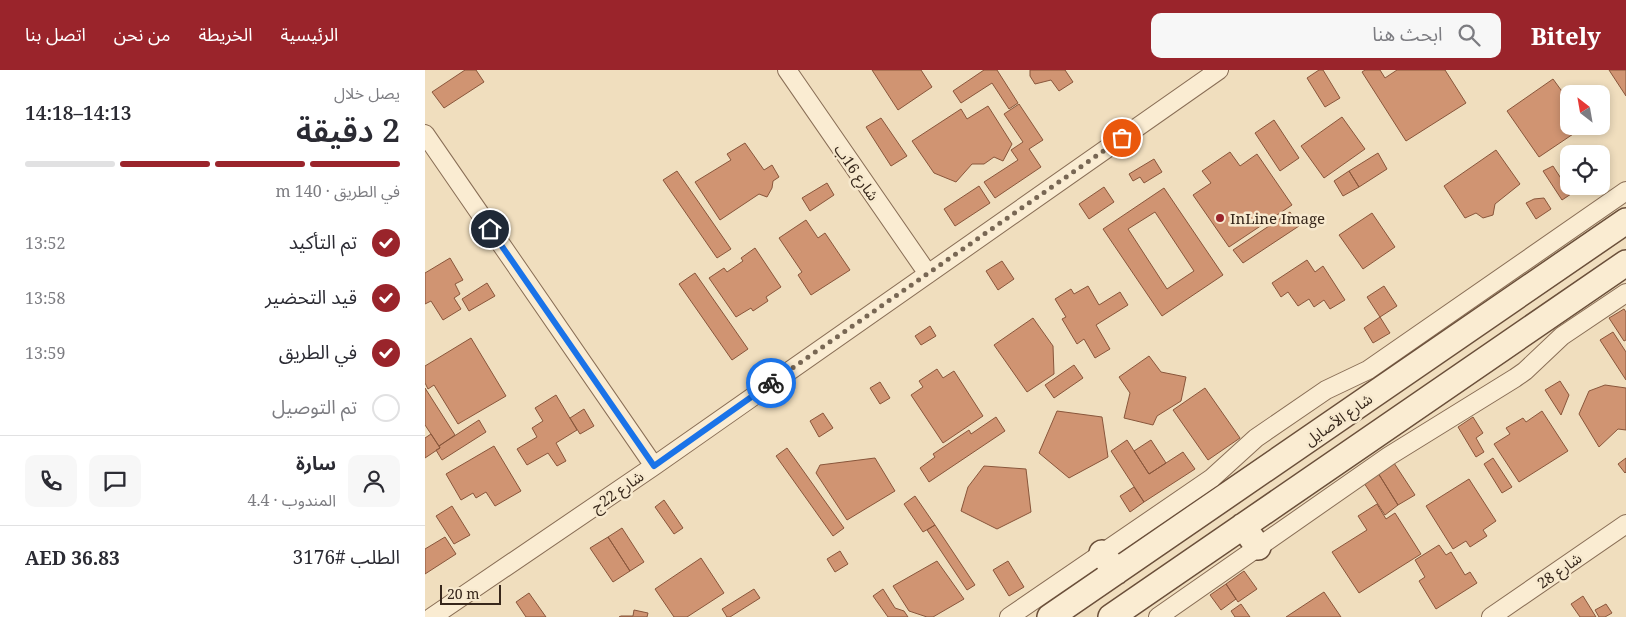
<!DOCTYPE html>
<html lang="ar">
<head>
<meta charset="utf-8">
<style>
  :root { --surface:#fff; --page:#f7f7f7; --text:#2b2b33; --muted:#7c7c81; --line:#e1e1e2; --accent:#9a242b }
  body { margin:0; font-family:"Noto Serif","Noto Sans Arabic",serif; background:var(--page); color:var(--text); direction:rtl; height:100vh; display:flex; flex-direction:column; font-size:19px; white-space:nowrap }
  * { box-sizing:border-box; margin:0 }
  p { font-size:16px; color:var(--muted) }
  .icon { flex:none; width:28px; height:28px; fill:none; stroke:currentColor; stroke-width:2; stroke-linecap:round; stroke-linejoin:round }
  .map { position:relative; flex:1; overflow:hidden; direction:ltr }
  .details { display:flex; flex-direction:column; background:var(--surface); width:425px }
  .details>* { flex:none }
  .needle { width:32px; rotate:329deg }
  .controls { position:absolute; left:1135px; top:15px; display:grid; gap:10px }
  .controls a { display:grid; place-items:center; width:50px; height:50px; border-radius:10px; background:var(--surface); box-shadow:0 2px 8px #0003; font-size:25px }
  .scale { position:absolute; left:15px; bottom:12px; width:61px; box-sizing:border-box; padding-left:5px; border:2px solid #37271b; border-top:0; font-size:14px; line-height:18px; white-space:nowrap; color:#37271b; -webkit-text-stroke:4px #f7e9ce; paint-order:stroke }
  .pin { position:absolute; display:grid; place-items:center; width:42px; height:42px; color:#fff; margin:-21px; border:2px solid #fff; border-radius:50%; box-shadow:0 1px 5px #0007 }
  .courier { position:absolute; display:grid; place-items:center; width:50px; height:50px; margin:-25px; border:4px solid #1a73e8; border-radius:50%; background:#fff; color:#222; box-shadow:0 1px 6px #0007 }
  .head em { font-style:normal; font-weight:600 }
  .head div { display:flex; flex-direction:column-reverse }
  .head { display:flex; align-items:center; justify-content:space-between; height:85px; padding:0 25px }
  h1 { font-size:32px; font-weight:600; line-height:38px }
  .bar { display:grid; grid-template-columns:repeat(4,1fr); gap:8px 5px; align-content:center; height:60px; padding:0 25px }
  .bar i { height:6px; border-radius:4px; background:var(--line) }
  .bar .current { background:var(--accent) }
  .bar p { grid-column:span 4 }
  .line { display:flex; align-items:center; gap:12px; padding:0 25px; border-top:1px solid var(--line) }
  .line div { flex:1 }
  .round { display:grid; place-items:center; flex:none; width:52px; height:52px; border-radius:10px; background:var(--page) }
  ol { padding:0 25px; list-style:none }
  li { display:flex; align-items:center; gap:15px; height:55px }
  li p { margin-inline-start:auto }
  li .icon { padding:5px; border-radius:50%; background:var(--accent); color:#fff; stroke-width:4 }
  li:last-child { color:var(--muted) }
  li i { width:28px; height:28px; border:2px solid var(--line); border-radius:50% }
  header { display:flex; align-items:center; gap:30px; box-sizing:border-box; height:70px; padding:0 25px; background:var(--accent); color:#fff }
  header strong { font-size:24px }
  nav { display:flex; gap:28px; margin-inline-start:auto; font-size:18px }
  .search { width:350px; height:45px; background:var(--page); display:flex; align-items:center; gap:12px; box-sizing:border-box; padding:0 18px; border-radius:10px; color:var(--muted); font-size:19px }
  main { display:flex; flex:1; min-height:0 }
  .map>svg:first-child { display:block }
  .building { fill:#d09472; stroke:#89563b; fill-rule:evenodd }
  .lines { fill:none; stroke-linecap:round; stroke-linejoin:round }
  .street-casing { stroke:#896e56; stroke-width:20 }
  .secondary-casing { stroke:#6a4f3a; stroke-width:28 }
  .street { stroke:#faecd2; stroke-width:18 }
  .secondary { stroke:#faecd2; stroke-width:25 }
  .done { stroke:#786754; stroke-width:5; stroke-dasharray:0 9 }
  .route { stroke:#1a73e8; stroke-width:6 }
  .poi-dot { fill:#9a242b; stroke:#f7e9ce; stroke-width:2 }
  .labels { text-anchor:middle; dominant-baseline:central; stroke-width:5; stroke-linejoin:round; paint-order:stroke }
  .street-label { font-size:15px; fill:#37271b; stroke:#f7e9ce }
  .poi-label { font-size:15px; fill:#37271b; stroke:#f7e9ce; text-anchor:start }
</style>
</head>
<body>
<header>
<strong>Bitely</strong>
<div class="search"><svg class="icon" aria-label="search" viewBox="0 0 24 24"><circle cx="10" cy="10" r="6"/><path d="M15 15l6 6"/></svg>ابحث هنا</div>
<nav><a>الرئيسية</a><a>الخريطة</a><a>من نحن</a><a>اتصل بنا</a></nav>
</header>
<main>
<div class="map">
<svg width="1201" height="547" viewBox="0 0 1201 547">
  <rect width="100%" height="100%" fill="#f0debe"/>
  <path class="building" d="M40,0h11l8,12 -40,26 -12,-16z
    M447,0h49l11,17 -34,23z
    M559,0h13l21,33 -9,6 -17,-26 -31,20 -8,-12z
    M605,0h35l8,12 -14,9 -8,-11 -16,4 -5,-8z
    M894,0h4l17,28 -15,9 -18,-29z
    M940,0h15l5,8 12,-8h48l21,33 -60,38 -44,-69z
    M1184,0h17v26z
    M1128,9l16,22v25h16l-46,31 -32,-46z
    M594,34l24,36 -14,9 12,18 -46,31 -11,-16 34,-22 -7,-10 12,-8 -19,-28z
    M563,36l24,38 -9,17 -9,-4 -10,7h-12l-16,18 -22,-9 -22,-32 49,-32 6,10z
    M917,47l23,32 -41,29 -23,-32z
    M456,48l26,38 -16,10 -25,-39z
    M849,50l25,38 -19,13 -25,-38z
    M320,73l19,27 8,-5 7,12 -6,4 -1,7 -5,9 -8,-3 -39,26 -25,-38 36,-22 -4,-6z
    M1071,80l24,34 -25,20 -2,11 -10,3 -7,-5 -11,5 -21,-32z
    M805,82l10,14 17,-12 35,51 -63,42 -36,-52 18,-12 -9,-12z
    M953,83l9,16 -28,18 -10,-16z
    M729,89l8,13 -18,11 -4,-6 -7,4 -4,-7z
    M1128,96l18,28 -9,6 -19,-29z
    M252,101l54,78 -14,9 -54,-78z
    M924,101l10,16 -16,9 -9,-15z
    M402,113l7,12 -24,16 -8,-13z
    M554,116l11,17 -35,23 -11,-17z
    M679,117l10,15 -25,17 -10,-15z
    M739,118l59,87 -61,41 -59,-87zM730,142l39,59 -27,18 -39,-60z
    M1119,128l7,11 -15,10 -10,-16 8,-4z
    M865,142l9,14 -56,37 -10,-13z
    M947,143l23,34 -32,22 -24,-34z
    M381,150l12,18 7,-5 25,37 -39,25 -13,-20 4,-3 -23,-34z
    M330,178l26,39 -15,10 2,4 -15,10 -2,-3 -15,9 -27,-39 15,-10 3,4 16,-11 -2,-3z
    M25,188l13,22 -8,4 5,10 -6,4 7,11 -18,11 -12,-19 -6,3v-31z
    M882,190l8,12 8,-6 22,34 -15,9 -6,-9 -10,7 -5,-8 -11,7 -10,-14 -7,5 -9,-14z
    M577,191l12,18 -16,11 -12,-19z
    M270,203l53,76 -16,11 -53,-76z
    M62,213l8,13 -26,15 -7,-12z
    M663,216l11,19 21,-13 8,13 -32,20 14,24 -15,9 -11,-19 -7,5 -15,-25 4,-2 -11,-18 16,-10 3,5z
    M959,216l13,20 -17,11 -13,-20z
    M1199,239l2,3v28l-2,1 -15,-23z
    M955,247l10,16 -17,10 -9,-15z
    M608,248l20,28 1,28 -27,18 -33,-47z
    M505,256l6,10 -15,9 -6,-9z
    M1188,262l13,20v28l-26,-40z
    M46,268l35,58 -48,28 -24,-39 -6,4 -3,-6v-17z
    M724,286l12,16 25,5 -5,24 -24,15 -4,9 -29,-7 6,-25 -11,-16z
    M649,295l9,13 -29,20 -9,-13z
    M512,299l6,9 11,-7 29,45 -40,27 -32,-48 12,-8 -4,-6z
    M1135,311l9,14 -8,20 -16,-25z
    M455,312l10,16 -10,6 -10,-16z
    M1180,315l21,3v42l-8,-1 -19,18 -20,-33 10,-23z
    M0,318l30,47 -16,11 -14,-21z
    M780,318l35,50 -32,22 -35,-50z
    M131,325l21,35 -21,13 10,18 -9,5 -9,-13 -21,12 -10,-16 20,-12 -5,-9 11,-7 -8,-13z
    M159,339l10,17 -14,8 -10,-16z
    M632,341l45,6 6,40 -39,21 -30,-25z
    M1117,341l26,40 -49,31 -25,-38 16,-10 -4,-6 17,-10 3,4z
    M398,343l10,15 -14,9 -9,-16z
    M571,347l9,14 -76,51 -9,-14 15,-11 -2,-3 36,-24 2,4z
    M1048,347l10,16 -7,5 8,14 -8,5 -18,-30z
    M54,350l7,12 -44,28 -6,-10 4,-2 -1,-2z
    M6,364l9,14 -15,10v-20z
    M702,370l22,34 34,-22 12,17 -51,33 -33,-51z
    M726,370l15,23 -17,11 -15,-23z
    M69,376l27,45 -26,15 -9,-14 -10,6 -3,-5 -12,7 -15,-26z
    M362,378l57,80 -11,8 -57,-80z
    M450,388l20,33 -48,29 -31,-47 4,-8z
    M1068,388l19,29 -10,6 -18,-29z
    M1201,388v14l-1,1 -7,-9z
    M969,393l21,32 -17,10 -20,-32z
    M559,396l42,3 5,43 -34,17 -36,-18 7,-24z
    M953,403l20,32 -13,10 -21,-32z
    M1044,409l27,42 -13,9 4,6 -17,11 -4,-6 -13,8 -27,-43z
    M709,417l10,15 -14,10 -10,-16z
    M490,426l20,29 -12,7 -19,-28z
    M239,430l19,28 -9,6 -19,-27z
    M952,434l9,15 9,-6 26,41 -62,39 -27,-41 35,-22 -9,-14z
    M27,436l18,29 -16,9 -18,-28z
    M510,455l40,60 -8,5 -40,-60z
    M197,458l22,34 -14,9 -22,-34z
    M20,467l11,17 -31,20v-25z
    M183,467l22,34 -17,11 -23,-34z
    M1014,475l7,10 5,-3 14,23 5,-3 7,11 -41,26 -17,-28 6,-4 -10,-17z
    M415,481l8,13 -13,8 -8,-13z
    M276,488l23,35 -37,24h-13l-19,-28z
    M512,491l27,38 -31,18h-6l-18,-6 -16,-25z
    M583,491l16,26 -15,9 -16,-26z
    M819,501l13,18 -19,13 -12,-18z
    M801,514l10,15 -15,11 -11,-15z
    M329,519l6,9 -30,19h-3l-5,-8z
    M458,519l12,19 9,3 4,6h-20l-15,-21z
    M899,522l17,25h-55z
    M104,523l17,24h-20l-10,-15z
    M1158,526l13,21h-16l-9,-13z
    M816,534l9,13h-15l-4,-6z
    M1181,534l6,9 -7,4h-6l-4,-7z
    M209,540l14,3 -1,4h-28l2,-1h12z"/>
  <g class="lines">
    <defs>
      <path id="street" d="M362,0l141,204
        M0,64l229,332
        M7,547l222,-151 565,-396
        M584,547l203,-139 44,-40 70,-48 42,-20 258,-179
        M733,547l231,-161 126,-78 10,-7 37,-35 64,-43
        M1066,547l135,-93"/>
      <path id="secondary" d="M818,456l15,21
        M677,483l14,19
        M625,547l576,-396
        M686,547l515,-354"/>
    </defs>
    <use href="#street" class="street-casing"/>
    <use href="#secondary" class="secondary-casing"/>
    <use href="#street" class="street"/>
    <use href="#secondary" class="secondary"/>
  </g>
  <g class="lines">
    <path class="done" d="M346,313l351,-245"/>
    <path class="route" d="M65,159l164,237 117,-83"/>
  </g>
  <circle class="poi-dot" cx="795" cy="148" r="5"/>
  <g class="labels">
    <g class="street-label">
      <text transform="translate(432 102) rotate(55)">شارع 16ب</text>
      <text transform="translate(913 349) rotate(-35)">شارع الأصايل</text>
      <text transform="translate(192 421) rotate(-35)">شارع 22ج</text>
      <text transform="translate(1134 500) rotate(-35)">شارع 28</text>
    </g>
    <g class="poi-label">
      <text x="805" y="148">InLine Image</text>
    </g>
  </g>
</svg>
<div class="controls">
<a><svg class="needle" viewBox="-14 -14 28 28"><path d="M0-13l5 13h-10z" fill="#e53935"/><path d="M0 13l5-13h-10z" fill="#7c7c81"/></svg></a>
<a><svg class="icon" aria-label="locate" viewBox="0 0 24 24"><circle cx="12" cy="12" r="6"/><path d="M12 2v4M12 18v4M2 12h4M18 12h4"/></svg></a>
</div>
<div class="scale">20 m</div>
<div class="pin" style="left:697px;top:68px;background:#ea580c"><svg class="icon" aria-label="bag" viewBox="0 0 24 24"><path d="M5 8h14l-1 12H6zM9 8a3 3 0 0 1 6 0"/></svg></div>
<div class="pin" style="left:65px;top:159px;background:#1f2937"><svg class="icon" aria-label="home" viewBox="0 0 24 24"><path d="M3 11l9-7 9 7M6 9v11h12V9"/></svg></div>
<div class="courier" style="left:346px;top:313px"><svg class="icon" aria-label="bike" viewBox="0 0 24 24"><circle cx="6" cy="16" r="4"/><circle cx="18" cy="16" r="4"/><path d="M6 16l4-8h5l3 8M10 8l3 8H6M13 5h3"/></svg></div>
</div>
<section class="details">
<div class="head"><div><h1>2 دقيقة</h1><p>يصل خلال</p></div><em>14:13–14:18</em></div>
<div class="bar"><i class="current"></i><i class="current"></i><i class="current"></i><i></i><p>في الطريق · 140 m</p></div>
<ol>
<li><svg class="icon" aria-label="check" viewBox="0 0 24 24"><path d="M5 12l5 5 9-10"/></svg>تم التأكيد<p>13:52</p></li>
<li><svg class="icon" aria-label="check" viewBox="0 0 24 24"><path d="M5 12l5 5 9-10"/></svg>قيد التحضير<p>13:58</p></li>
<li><svg class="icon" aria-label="check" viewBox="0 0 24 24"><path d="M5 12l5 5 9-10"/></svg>في الطريق<p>13:59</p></li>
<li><i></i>تم التوصيل</li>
</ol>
<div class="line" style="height:90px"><a class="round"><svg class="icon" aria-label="person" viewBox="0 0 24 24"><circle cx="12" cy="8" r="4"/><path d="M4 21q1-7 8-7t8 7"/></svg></a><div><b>سارة</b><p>المندوب · 4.4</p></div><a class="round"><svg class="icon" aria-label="chat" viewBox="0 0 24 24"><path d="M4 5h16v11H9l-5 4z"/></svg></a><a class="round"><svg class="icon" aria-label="phone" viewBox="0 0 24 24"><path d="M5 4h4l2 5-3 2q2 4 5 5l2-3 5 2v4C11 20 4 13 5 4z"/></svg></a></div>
<div class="line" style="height:65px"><div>الطلب #3176</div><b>AED 36.83</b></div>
</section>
</main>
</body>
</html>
